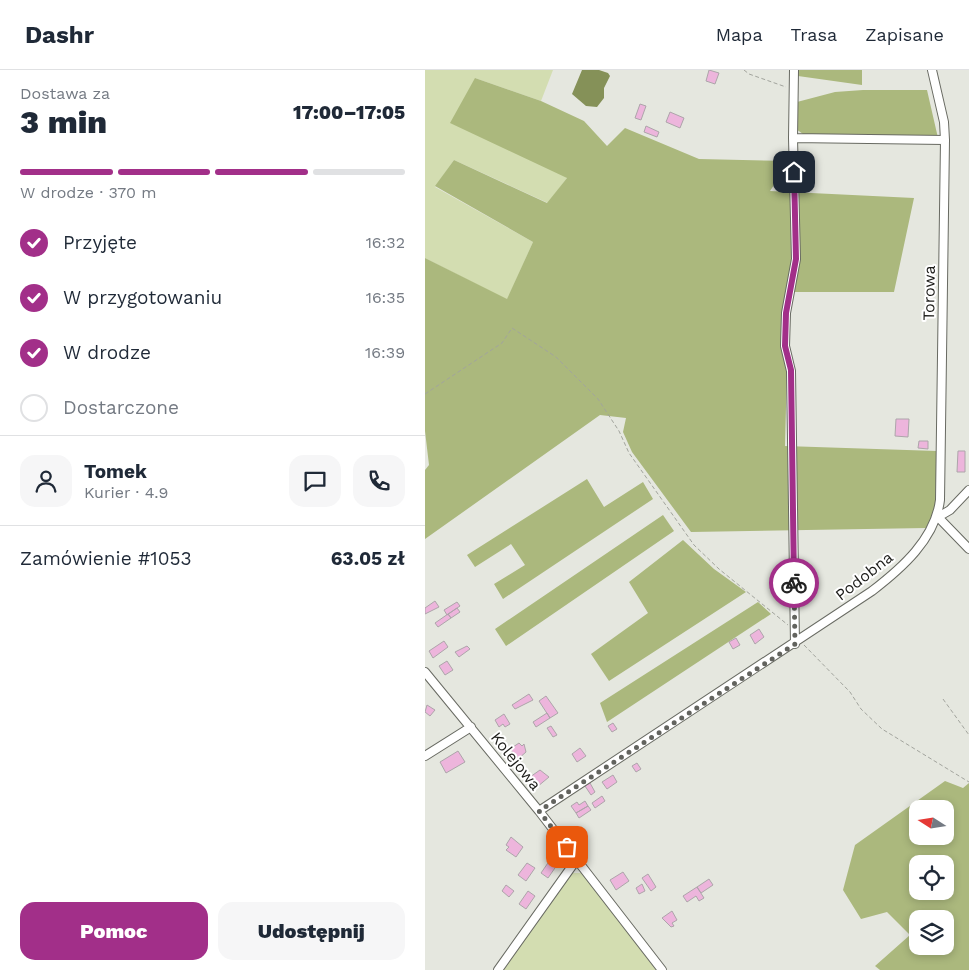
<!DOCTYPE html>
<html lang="pl">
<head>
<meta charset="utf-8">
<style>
  :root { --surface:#fff; --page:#f6f6f7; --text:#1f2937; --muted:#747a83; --line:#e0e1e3; --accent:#a22f89 }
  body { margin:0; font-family:"Work Sans",sans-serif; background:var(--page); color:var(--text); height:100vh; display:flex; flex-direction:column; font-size:19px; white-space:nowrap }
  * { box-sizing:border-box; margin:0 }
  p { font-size:16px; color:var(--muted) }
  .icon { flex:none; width:28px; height:28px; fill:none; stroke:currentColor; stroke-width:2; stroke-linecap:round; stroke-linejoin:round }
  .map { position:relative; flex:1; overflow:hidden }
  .panel { display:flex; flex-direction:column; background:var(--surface); width:425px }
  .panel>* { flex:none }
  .needle { width:32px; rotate:282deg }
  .tools { position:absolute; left:484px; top:730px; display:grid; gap:10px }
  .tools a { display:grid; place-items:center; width:45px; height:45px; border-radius:10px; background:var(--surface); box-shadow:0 2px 8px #0003; font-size:25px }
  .pin { position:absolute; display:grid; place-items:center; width:42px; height:42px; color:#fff; margin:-21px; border-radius:10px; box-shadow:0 2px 8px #0006 }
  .courier { position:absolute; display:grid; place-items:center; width:50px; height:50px; margin:-25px; border:4px solid #a22f89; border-radius:50%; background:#fff; color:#222; box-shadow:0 1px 6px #0007 }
  .overview em { font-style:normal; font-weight:800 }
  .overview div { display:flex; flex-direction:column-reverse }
  .overview { display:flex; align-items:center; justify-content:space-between; height:85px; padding:0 20px }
  h1 { font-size:32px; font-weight:800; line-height:38px }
  .bar { display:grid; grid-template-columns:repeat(4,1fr); gap:8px 5px; align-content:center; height:60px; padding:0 20px }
  .bar i { height:6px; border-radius:4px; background:var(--line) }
  .bar .current { background:var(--accent) }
  .bar p { grid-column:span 4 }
  .line { display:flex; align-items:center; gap:12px; padding:0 20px; border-top:1px solid var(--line) }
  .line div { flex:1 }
  .round { display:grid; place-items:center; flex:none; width:52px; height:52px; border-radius:15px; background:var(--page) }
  ol { padding:0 20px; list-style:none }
  li { display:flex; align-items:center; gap:15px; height:55px }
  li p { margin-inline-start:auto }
  li .icon { padding:5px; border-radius:50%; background:var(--accent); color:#fff; stroke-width:4 }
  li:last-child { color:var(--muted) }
  li i { width:28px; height:28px; border:2px solid var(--line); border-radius:50% }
  .action { display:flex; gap:10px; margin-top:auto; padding:10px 20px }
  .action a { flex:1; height:58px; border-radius:15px; background:var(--accent); color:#fff; font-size:20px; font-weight:800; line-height:58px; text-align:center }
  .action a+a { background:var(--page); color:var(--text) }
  header { display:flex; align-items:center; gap:30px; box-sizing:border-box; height:70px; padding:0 25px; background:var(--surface); border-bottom:1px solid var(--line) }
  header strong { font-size:24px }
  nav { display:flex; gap:28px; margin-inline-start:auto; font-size:18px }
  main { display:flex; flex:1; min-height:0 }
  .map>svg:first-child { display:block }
  .green { fill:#d3ddb1 }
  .forest { fill:#abb87d; fill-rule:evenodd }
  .water { fill:#859158 }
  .building { fill:#edb5dc; stroke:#ada5aa }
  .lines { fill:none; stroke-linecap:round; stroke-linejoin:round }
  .street-casing { stroke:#686a62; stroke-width:10 }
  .path { stroke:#a2a49d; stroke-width:1; stroke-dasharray:4 2.5; stroke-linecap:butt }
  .street { stroke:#fff; stroke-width:8 }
  .done { stroke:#62635e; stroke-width:5; stroke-dasharray:0 9 }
  .route { stroke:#a22f89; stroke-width:6 }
  .labels { text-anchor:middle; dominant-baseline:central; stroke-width:4; stroke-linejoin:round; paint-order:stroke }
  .street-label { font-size:16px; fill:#1c1c19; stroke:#fff }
</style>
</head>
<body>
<header>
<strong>Dashr</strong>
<nav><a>Mapa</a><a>Trasa</a><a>Zapisane</a></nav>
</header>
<main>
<section class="panel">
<div class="overview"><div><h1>3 min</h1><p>Dostawa za</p></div><em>17:00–17:05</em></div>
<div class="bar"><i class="current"></i><i class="current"></i><i class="current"></i><i></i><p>W drodze · 370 m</p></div>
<ol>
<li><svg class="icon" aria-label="check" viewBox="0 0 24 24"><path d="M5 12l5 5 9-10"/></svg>Przyjęte<p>16:32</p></li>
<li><svg class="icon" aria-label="check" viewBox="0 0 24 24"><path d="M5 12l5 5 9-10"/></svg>W przygotowaniu<p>16:35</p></li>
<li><svg class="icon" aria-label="check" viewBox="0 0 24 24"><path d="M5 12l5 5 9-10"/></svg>W drodze<p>16:39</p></li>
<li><i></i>Dostarczone</li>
</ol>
<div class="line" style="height:90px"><a class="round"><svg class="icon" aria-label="person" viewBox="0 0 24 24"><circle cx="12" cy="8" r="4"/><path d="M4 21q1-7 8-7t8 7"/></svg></a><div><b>Tomek</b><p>Kurier · 4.9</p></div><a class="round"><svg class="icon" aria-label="chat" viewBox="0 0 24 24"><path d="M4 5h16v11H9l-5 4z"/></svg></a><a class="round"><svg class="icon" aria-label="phone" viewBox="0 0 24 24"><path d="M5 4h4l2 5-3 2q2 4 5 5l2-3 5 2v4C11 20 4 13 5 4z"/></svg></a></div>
<div class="line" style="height:65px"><div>Zamówienie #1053</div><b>63.05 zł</b></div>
<div class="action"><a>Pomoc</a><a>Udostępnij</a></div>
</section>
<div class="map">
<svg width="544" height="900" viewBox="0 0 544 900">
  <rect width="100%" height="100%" fill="#e5e7df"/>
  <path class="green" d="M0,0h128l-12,31 -66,-23 92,100 -19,25 -94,-43 -19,27 98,55 -26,58 -82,-42z
    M146,803h12l73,97h-155z"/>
  <path class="forest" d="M373,0h64v15l-64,-9z
    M50,8l66,23 43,20 23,25 18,-18 74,31 91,2 -20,30 144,7 -20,94h-105l-4,154 152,5 -2,59 -9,18 -235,4 -59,-80 -9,-20 3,-14 -26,-3 -175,124v-69l4,-5 -4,-34v-173l82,41 26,-57 -98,-56 19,-26 93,43 20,-25 -117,-55z
    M438,20h64l11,48 -135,-4 -7,-5 1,-27 38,-10z
    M162,409l17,28 39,-25 10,17 -150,100 -9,-15 31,-19 -14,-21 -36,23 -8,-12z
    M238,445l11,16 -168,115 -11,-17z
    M258,470l31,29 32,23 -137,89 -18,-27 57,-41 -19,-31z
    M333,532l13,12 -164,108 -7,-19z
    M520,711l18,7 6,-5v187h-89l-5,-4 35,-31 -23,-23 -26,7 -18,-29 12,-45zM492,739h28v27h-28zM492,794h28v27h-28zM492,849h28v27h-28z"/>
  <path class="water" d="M157,0h17l9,3 2,3 -6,12v10l-7,9 -11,-1 -14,-12z"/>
  <path class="building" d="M284,0l10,3 -4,11 -9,-3z
    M215,34l6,2 -5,14 -6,-2z
    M245,42l14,6 -4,10 -14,-6z
    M221,56l13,6 -2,5 -13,-5z
    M471,349h13l-1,18 -13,-1z
    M494,371h9v8l-10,-1z
    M533,381h7v21h-8z
    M10,531l4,6 -14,7v-6z
    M32,532l3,4 -13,9 -3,-5z
    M32,538l3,4 -9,6 -3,-4z
    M23,544l3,4 -13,9 -3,-4z
    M334,559l5,8 -9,7 -5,-9z
    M311,568l4,7 -7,4 -4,-7z
    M19,571l4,6 -15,11 -4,-7z
    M42,576l3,3 -11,8 -4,-5z
    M22,591l6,9 -8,5 -6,-9z
    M104,624l4,6 -18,9 -3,-4z
    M121,626l12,17 -8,5 -11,-17z
    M2,635l8,5 -5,6 -5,-4z
    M122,643l3,5 -14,9 -3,-5z
    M79,644l6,10 -5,3 -2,-3 -4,3 -4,-7z
    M188,653l4,6 -5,3 -4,-6z
    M126,656l6,9 -4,2 -6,-9z
    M94,673l3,3 2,-2 2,8 -8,7 -8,-10z
    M155,678l6,8 -9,6 -5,-8z
    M33,681l7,11 -19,11 -6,-11z
    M212,693l4,6 -5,3 -4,-6z
    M115,700l9,7 -12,10 -7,-10z
    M188,705l4,7 -10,7 -5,-7z
    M165,713l5,9 -4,3 -6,-9z
    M177,726l3,5 -10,7 -3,-5z
    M160,731l3,5 -12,7 -5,-7 6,-4 2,3z
    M163,736l3,4 -12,8 -3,-5z
    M86,767l12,10 -7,10 -10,-7 3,-3 -3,-2z
    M125,790l7,5 -9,13 -7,-5z
    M102,793l8,5 -9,13 -8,-6z
    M198,802l6,9 -13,9 -6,-10z
    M223,804l8,13 -5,4 -9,-13z
    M284,809l4,6 -12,8 -4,-6z
    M217,814l3,7 -6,3 -3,-6z
    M81,815l8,6 -5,6 -7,-6z
    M272,817l7,11 -5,3 -3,-5 -9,6 -4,-6z
    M103,821l7,5 -9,13 -7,-5z
    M247,841l5,9 -5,3 2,3 -3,1 -9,-9z"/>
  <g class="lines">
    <defs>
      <path id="street" d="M369,0l-1,68 3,121 -10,54 -1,33 6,25 4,273
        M368,68l152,2
        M513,447l31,32
        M513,447l12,-7 19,-20
        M0,602l114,139 123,159
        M0,686l46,-29
        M114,741l333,-220c30,-23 63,-52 68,-91l5,-360 -1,-18 -12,-52
        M73,900l79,-111"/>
    </defs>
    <use href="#street" class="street-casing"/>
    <path class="path" d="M319,0l5,4 37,13
      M0,324l77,-51 10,-15 44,29 42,42 21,32 10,22 65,92 25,24 69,56
      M379,575l46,47 11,17 21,20 87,53
      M518,629l26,36"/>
    <use href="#street" class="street"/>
  </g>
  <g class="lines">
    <path class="done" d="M142,777l-28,-36 256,-167 -1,-61"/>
    <path class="route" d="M369,102l2,87 -10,54 -1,33 6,24 3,213"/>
  </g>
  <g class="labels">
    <g class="street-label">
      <text transform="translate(504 223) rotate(-89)">Torowa</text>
      <text transform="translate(439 506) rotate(-38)">Podobna</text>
      <text transform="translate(91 691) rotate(51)">Kolejowa</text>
    </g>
  </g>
</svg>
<div class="tools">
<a><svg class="needle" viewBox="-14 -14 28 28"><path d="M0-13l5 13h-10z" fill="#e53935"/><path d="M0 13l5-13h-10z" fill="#747a83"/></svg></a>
<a><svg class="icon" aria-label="locate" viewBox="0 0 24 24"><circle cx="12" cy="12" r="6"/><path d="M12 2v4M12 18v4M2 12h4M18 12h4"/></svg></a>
<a><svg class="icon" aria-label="layers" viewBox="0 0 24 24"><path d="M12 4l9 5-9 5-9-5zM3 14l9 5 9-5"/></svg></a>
</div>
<div class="pin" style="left:142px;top:777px;background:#ea580c"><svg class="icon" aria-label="bag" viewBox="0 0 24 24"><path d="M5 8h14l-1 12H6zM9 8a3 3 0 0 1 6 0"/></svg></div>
<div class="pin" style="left:369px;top:102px;background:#1f2937"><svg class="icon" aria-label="home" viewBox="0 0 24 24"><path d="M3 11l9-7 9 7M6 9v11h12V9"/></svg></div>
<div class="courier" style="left:369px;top:513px"><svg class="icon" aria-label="bike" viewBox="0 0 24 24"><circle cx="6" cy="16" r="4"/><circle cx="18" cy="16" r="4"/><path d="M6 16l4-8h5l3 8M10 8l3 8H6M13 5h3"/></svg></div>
</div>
</main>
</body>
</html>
